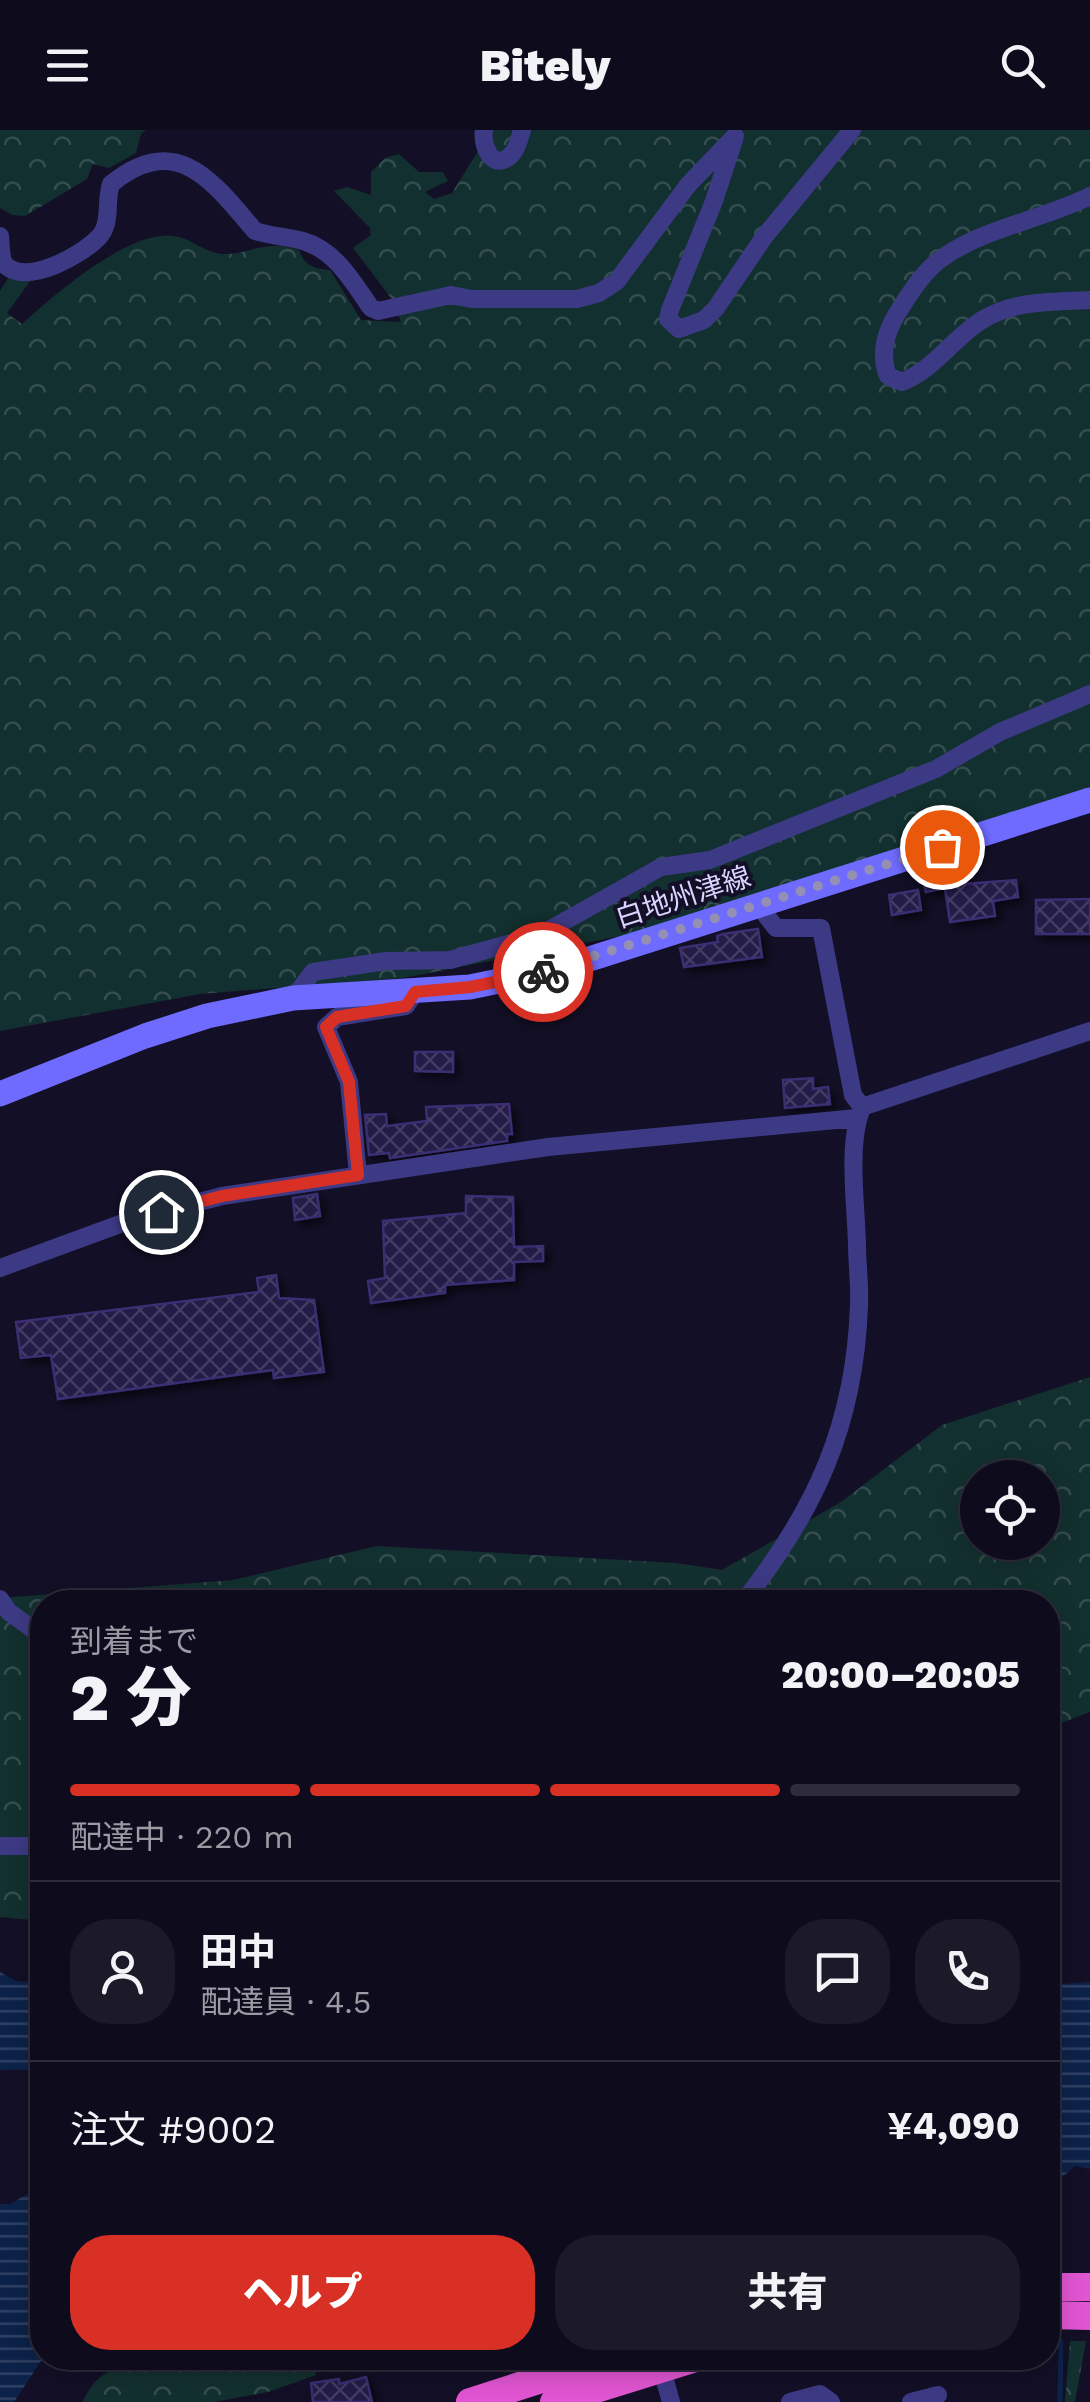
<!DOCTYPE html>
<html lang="ja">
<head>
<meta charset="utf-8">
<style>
  :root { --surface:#0e0b1c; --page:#1c1929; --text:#f1f3f6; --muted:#9b9ba3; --line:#2e2b3b; --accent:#d93025 }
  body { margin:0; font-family:"Work Sans","Noto Sans JP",sans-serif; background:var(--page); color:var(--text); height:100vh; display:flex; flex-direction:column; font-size:38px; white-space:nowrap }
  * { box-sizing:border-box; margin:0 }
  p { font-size:32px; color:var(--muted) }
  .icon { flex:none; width:55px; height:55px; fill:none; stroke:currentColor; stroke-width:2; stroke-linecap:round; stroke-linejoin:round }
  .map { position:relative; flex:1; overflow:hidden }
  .sheet { position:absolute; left:30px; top:1460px; width:1030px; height:780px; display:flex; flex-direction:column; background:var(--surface); border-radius:40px; box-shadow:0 5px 25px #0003,0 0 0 2px var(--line) }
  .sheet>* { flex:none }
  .fabs { position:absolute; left:960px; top:1330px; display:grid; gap:20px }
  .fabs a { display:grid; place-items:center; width:100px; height:100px; border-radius:50%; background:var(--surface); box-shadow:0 5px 25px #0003,0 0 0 2px var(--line); font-size:50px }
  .pin { position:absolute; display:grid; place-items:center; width:85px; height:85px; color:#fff; margin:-42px; border:5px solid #fff; border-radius:50%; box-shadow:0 2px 10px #0007 }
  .courier { position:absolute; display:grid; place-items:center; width:100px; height:100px; margin:-50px; border:8px solid #d93025; border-radius:50%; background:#fff; color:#222; box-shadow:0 2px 12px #0007 }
  .overview em { font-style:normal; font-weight:800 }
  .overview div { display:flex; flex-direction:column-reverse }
  .overview { display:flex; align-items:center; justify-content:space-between; height:170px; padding:0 40px }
  h1 { font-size:65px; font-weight:800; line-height:75px }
  .bar { display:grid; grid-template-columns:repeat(4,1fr); gap:15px 10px; align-content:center; height:120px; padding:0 40px }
  .bar i { height:12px; border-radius:8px; background:var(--line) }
  .bar .active { background:var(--accent) }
  .bar p { grid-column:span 4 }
  .line { display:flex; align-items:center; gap:25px; padding:0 40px; border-top:2px solid var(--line) }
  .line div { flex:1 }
  .round { display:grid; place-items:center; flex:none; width:105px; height:105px; border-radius:40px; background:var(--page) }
  .primary-button { display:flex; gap:20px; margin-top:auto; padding:20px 40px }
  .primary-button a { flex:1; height:115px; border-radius:40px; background:var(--accent); color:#fff; font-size:40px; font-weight:800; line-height:115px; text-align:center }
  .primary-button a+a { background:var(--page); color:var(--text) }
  header { display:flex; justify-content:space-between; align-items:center; height:130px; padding:0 40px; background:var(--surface); font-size:45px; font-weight:800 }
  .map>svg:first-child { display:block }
  .forest { fill:url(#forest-crowns); fill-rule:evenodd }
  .water { fill:url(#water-rules) }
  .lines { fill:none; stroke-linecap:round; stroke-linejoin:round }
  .stream { stroke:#0c2248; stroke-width:5 }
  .building { fill:url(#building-cross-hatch); stroke:#3b2d73; stroke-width:2.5; filter:url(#shadow) }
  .minor { stroke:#3d3a85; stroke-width:18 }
  .secondary { stroke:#6f6bff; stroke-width:25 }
  .trunk { stroke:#e055d1; stroke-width:28 }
  .done { stroke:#948fb3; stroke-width:10; stroke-dasharray:0 18 }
  .route { stroke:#d93025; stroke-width:12 }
  .labels { text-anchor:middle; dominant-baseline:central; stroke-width:8; stroke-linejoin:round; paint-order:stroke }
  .street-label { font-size:28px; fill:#d9d4ff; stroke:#130f26 }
</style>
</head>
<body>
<header><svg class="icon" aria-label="menu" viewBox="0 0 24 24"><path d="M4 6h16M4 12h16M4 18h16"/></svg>Bitely<svg class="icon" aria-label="search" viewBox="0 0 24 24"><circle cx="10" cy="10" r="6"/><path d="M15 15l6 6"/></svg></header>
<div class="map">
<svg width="1090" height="2272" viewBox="0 0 1090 2272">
  <defs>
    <pattern id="forest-crowns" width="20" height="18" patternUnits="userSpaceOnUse" patternTransform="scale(2.5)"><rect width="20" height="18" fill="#12302f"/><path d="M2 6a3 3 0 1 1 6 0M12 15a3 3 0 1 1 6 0" fill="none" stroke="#344d4e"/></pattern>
    <pattern id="water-rules" width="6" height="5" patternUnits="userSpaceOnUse" patternTransform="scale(2.5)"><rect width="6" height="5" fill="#0c2248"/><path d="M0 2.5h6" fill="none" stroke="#2f4163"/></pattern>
    <pattern id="building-cross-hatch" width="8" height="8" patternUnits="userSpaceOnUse" patternTransform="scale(2.5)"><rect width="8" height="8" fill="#241b47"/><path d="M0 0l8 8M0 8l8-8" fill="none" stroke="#433b63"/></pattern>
    <filter id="shadow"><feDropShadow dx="5" dy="5" stdDeviation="5" flood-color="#0009"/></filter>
  </defs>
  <rect width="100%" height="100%" fill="#130f26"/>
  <path class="forest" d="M0,0h146l-5,4 -5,19 -27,15 -16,-4 -6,15 -62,37 -13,-1 -12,-7z
    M491,0h599v660l-459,144 -228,44 -203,16 -200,37v-740l10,-16 21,5 -24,33 15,11c31,-28 106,-94 151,-88 18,2 32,17 50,18 19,1 35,-9 53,-8 7,0 16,2 23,4 5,16 15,18 31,20l31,50 40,2 -10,-24 -38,-50 18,-13 -1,-7 -36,-37 13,-4 24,8v-23l14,-14 14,-4 20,18h24l5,9 -23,11 9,7 18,-6z
    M1090,1247v335l-42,16v-126h-1006v319l-42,-4v-319l233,-18 144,-34 299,17 46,7 119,-68 101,-77zM978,1348h64v64h-64z
    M1070,2211h16l-11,61h-10z
    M152,2228h160l4,17 -48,17 -54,10h-131c18,-41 37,-27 69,-44z"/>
  <path class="water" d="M0,1842l16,9 26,2v87h-42z
    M1090,1852v187l-15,-3 -27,23v-204z
    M42,2056l1,172 -29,44h-14v-198h10z"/>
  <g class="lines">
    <path class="stream" d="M1060,2272l1,-61"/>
  </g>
  <path class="building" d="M960,733l4,21 52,-4 2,17 -25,4 2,15 -45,6 -5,-34 -19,4 -5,-20z
    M918,760l3,20 -29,5 -3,-20z
    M1090,769v35h-54v-34z
    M758,799l4,28 -78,10 -4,-19 38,-6 -1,-6 6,-2z
    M415,922h38v20l-38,-1z
    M813,948v11l15,-2 2,17 -45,4 -2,-28z
    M509,974l3,30h-5v7l-117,17 -1,-5 -20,2 -4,-40 21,-1 1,12 40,-5 -1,-14z
    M317,1064l3,22 -25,4 -2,-22z
    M466,1066l47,1 1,50 29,-1v15l-29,1v18l-69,5v8l-74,10 -3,-22 17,-3 -2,-57 83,-8z
    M276,1145l3,23 35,2 10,72 -50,6 -1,-8 -215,29 -7,-44 -30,3 -5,-36 243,-30 -2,-14z
    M366,2247l6,25h-59l-2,-19 28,-4v5z"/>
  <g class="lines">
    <path class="minor" d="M484,0c-3,17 10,43 28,24 5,-5 8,-17 10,-24
      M734,10l-20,61 -44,109 -2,9 11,10 25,-9 12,-12 48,-71 88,-107
      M1090,66c-46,23 -102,31 -145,60 -20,13 -33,34 -45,53 -14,21 -21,44 -12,67l14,6c33,-13 51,-44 80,-62 33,-20 71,-18 108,-20
      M0,106c1,8 0,24 6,30 23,19 76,-11 93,-29 13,-14 6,-36 12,-53 66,-54 102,-2 144,47 16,5 32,6 48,10 32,9 50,41 68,67l7,3 73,-16 21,4h105l22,-6 18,-12 71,-96 47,-49
      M758,775l18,23h45l32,167 9,12
      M293,868l20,-26 73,-11 64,-1 90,-25 121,-68 49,-7 226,-91 64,-37 90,-38
      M862,977l228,-76
      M358,1045l-9,-93 -23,-55 11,-10 69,-11 9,-14
      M0,1138l131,-48 91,-24 326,-49 309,-29
      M0,1469l9,13 33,24
      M743,1472c72,-91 112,-177 116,-297 1,-21 -2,-41 -2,-61 -1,-39 -10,-101 5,-136
      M0,1716h42
      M659,2229l12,43
      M790,2272l30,-8 11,8
      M911,2272l27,-7"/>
    <path class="secondary" d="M0,964l145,-58 62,-20 86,-18 177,-11 91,-19 529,-168"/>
    <path class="trunk" d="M1048,2157h42
      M1048,2185l42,1
      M470,2272l137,-44
      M554,2272l142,-44"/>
  </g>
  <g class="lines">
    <path class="done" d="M543,842l399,-125"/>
    <path class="route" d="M161,1082l61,-16 136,-21 -9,-93 -23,-55 11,-10 69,-11 9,-14 55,-5 73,-15"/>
  </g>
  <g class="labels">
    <g class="street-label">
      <text transform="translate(683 767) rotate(-18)">白地州津線</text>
    </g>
  </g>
</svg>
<div class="fabs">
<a><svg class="icon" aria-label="locate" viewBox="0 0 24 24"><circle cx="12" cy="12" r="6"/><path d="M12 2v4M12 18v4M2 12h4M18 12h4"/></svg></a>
</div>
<div class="pin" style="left:942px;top:717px;background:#ea580c"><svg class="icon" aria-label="bag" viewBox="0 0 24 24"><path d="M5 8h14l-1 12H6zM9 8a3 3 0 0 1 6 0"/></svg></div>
<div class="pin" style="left:161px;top:1082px;background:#1f2937"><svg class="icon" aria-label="home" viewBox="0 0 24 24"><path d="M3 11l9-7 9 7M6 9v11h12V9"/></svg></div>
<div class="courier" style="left:543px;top:842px"><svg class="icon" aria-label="bike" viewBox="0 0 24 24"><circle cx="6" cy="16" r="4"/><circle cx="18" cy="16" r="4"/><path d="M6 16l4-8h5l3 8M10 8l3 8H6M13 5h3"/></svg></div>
<section class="sheet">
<div class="overview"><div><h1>2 分</h1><p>到着まで</p></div><em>20:00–20:05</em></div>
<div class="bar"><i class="active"></i><i class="active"></i><i class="active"></i><i></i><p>配達中 · 220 m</p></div>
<div class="line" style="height:180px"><a class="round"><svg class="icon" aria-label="person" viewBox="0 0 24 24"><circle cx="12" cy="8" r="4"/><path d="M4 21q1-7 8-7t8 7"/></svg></a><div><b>田中</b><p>配達員 · 4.5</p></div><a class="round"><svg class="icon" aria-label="chat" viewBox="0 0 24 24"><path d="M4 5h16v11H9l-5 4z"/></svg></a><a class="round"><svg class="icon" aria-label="phone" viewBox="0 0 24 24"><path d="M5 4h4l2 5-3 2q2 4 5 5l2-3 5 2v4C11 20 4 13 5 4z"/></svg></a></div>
<div class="line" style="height:130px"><div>注文 #9002</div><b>¥4,090</b></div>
<div class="primary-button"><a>ヘルプ</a><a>共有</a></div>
</section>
</div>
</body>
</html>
